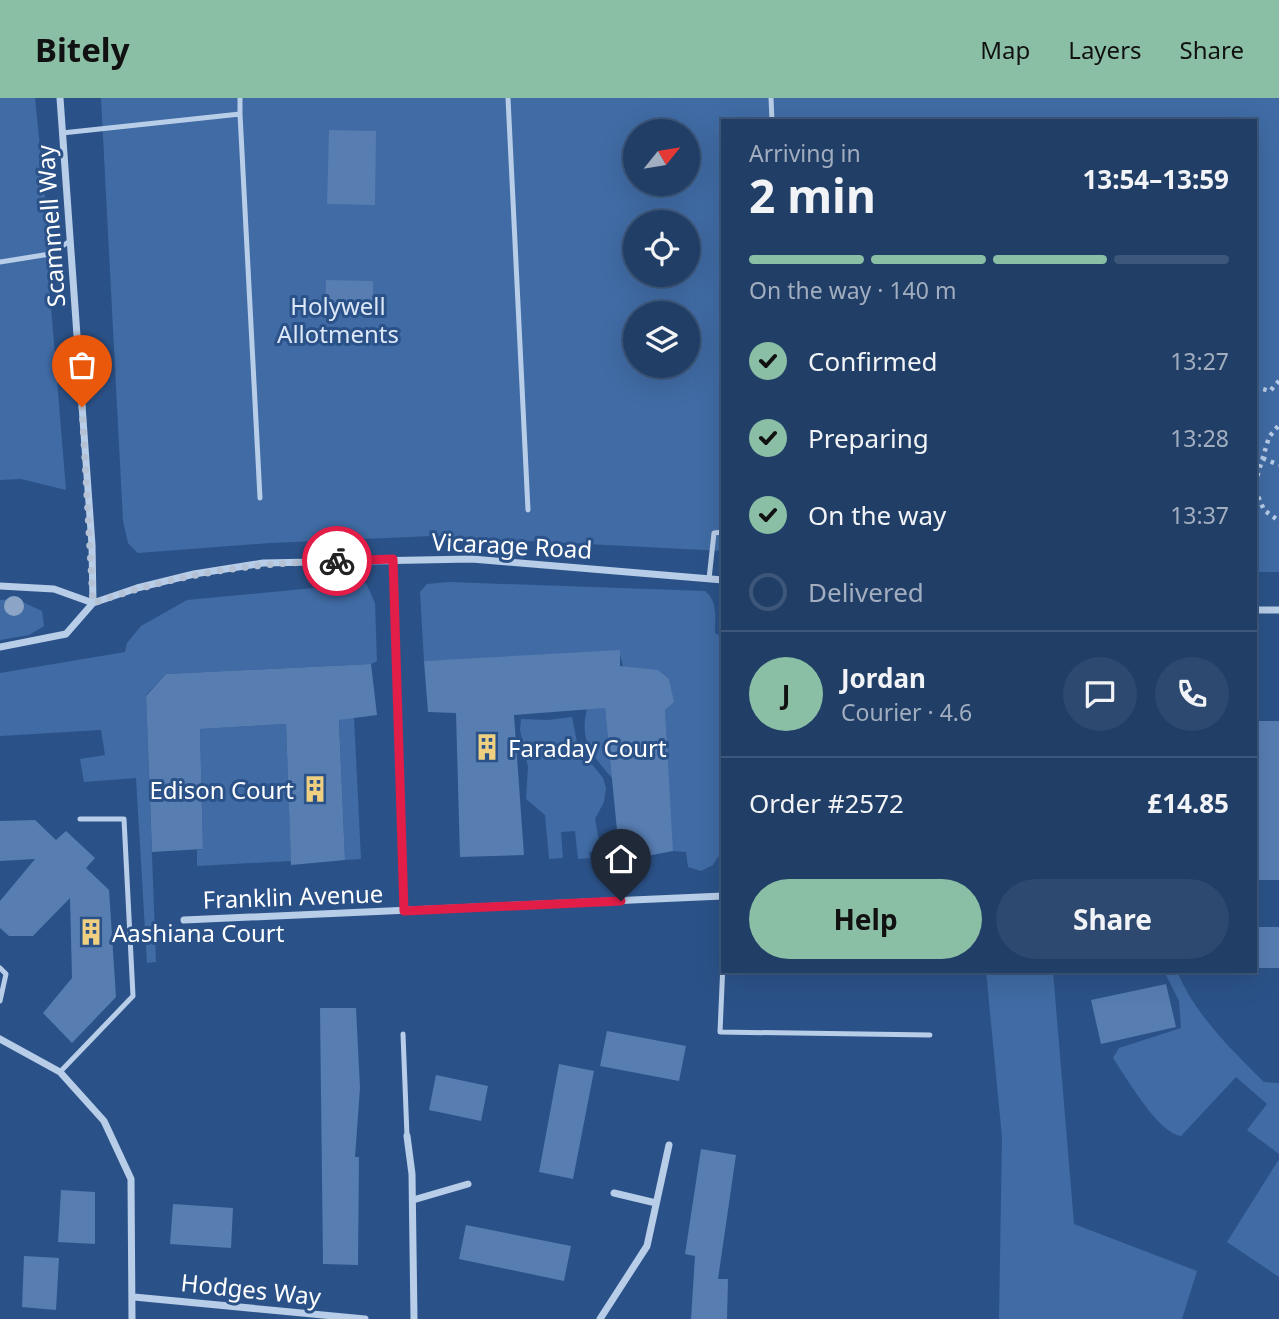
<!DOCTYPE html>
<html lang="en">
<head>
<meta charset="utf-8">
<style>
  :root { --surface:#203e66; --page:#2d496f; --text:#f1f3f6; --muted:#a2aebf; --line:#3d577a; --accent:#8abfa5 }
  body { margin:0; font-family:"Noto Sans",sans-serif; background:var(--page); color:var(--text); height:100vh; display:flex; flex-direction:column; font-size:26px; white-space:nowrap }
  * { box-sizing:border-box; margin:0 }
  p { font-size:23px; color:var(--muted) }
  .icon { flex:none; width:38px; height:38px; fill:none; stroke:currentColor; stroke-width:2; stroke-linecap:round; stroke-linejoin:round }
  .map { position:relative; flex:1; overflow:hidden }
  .drawer { position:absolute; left:721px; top:21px; width:536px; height:854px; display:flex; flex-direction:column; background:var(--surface); border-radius:0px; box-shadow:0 7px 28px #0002,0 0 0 2px var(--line) }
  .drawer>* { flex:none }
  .needle { width:46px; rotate:60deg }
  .controls { position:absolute; left:623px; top:21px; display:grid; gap:14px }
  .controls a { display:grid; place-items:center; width:77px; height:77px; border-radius:50%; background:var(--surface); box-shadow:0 7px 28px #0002,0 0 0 2px var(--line); font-size:35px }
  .pin { position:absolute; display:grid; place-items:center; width:60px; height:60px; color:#fff; margin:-72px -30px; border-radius:50% 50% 50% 0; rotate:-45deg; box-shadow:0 0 7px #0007 }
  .pin .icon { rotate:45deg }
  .courier { position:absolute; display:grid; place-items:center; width:70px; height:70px; margin:-35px; border:5px solid #e11d48; border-radius:50%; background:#fff; color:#222; box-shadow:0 2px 9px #0007 }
  .overview em { font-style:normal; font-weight:700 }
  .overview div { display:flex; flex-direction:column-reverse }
  .overview { display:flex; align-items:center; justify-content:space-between; height:119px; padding:0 28px }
  h1 { font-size:46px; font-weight:700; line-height:52px }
  .bar { display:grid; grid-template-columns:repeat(4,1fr); gap:10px 7px; align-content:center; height:84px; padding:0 28px }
  .bar i { height:9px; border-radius:5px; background:var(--line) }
  .bar .on { background:var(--accent) }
  .bar p { grid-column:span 4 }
  .line { display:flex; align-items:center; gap:18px; padding:0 28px; border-top:2px solid var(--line) }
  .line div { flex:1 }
  .round { display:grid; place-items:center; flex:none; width:74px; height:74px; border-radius:37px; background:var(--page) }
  ol { padding:0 28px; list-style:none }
  li { display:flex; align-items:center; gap:21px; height:77px }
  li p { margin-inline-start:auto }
  li .icon { padding:7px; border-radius:50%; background:var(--accent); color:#111; stroke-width:4 }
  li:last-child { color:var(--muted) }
  li i { width:38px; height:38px; border:4px solid var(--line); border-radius:50% }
  .action { display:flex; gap:14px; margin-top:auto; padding:14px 28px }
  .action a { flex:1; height:80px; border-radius:42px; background:var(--accent); color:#111; font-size:28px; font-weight:700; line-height:80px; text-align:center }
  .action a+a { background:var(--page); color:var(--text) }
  header { display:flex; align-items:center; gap:42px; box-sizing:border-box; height:98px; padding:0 35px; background:var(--accent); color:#111 }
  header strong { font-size:33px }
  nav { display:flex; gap:38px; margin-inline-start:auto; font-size:24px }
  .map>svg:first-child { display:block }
  .green { fill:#406ba4; fill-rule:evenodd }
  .building { fill:#577db1 }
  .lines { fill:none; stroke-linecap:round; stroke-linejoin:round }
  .path { stroke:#b8cde8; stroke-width:4.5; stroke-dasharray:3.5 5; stroke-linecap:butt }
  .service { stroke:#b8cde8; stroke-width:5 }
  .minor { stroke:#b8cde8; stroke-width:7 }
  .tree { fill:#8ca4c5 }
  .done { stroke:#b5c2d5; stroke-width:7; stroke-dasharray:0 12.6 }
  .route { stroke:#e11d48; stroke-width:9 }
  .labels { text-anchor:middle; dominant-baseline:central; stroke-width:6; stroke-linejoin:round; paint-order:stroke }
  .street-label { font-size:24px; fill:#fff; stroke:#2b5288 }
  .park-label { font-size:24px; fill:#dbe7f7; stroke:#2b5288 }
  .poi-label { font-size:24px; fill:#fff; stroke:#2b5288; text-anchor:start }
</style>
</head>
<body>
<header>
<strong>Bitely</strong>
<nav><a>Map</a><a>Layers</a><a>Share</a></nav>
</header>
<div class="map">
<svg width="1279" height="1221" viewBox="0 0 1279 1221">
  <rect width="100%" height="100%" fill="#2b5288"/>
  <path class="green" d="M0,0h35l15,147 -2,25 18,220 -45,-11 -21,1z
    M101,0h1178v474h-24v-451h-532v430l-291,-15 -162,7 -132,10 -10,-10 -5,-22zM635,33h53v53h-53zM635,124h53v53h-53zM635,215h53v53h-53z
    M449,484l256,9c13,10 10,27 10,42l8,5 -3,216 -7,11 -12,6 -13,-4 -2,-15 -13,-1 -53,-196 -196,6 -4,-69 7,-8z
    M366,485l9,20 2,58 -6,3 -205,10 -20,21 10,267 -9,1 -11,-185 -52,4 -4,-23 25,-4 -4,-25 -101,6v-63l125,-21 2,-9 14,-17 46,-26z
    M16,501l26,12 2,15 -15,9 -29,5v-40z
    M605,609l7,71c-20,-23 -33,-37 -25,-69z
    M572,619l6,30 25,31 3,10 -2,14 -9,17 6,32 -12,1 1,6 -12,1 -3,-28 -14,1 2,26 -14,1 -4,-44 -19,-16 2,-32 -8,-37 1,-11 27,1z
    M339,620h15l7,141 -16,1z
    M286,626l5,137 -94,5v-16l6,-1 -3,-120z
    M986,873h67l21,253 123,47 -15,48h-183l3,-182z
    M1164,873h13c18,44 54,78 87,111l15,1v71l-32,-24 20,-26 -31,-27 -55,59c-23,-3 -55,-59 -68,-78l6,-10 62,-20 -2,-27z
    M1279,1061v118l-52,-35z"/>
  <path class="building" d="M329,32l47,1 -1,74 -48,-1z
    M326,182l47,1v32l-48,-1z
    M620,552v16l38,4 11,9 5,23 -9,8 8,141 -53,10 -15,-153 -91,7 10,140 -64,2 -4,-144 -28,-1 -4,-51z
    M371,566l6,51 -38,5 6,140 -54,5 -5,-141 -86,5 3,120 -51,3 -6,-156 20,-22z
    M1255,623h24v159h-24z
    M35,722l21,20 10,-9 29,27 -9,10 23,22 7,107 -44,46 -29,-30 29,-35 -2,-80 -37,38h-24l-9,-8v-27l35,-42 -35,2v-40z
    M1255,829h24v41h-24z
    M1166,886l10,43 -75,17 -10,-44z
    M320,910h36l4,80 -5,69h4l-1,108 -35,-1z
    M607,933l79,15 -7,35 -79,-15z
    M559,966l35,7 -21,108 -34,-7z
    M436,977l52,11 -7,35 -52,-11z
    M701,1051l35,6 -18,124h10l-1,40h-36l4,-63 -10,-2z
    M61,1092l34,2v52l-37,-2z
    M173,1106l60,4 -2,40 -61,-4z
    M466,1127l105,21 -7,35 -105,-22z
    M24,1158l35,2 -3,52 -34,-3z"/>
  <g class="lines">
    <path class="path" d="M1255,289l15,4 9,-10
      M1255,357l24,10
      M1255,386l14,-47 10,-12
      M1255,391l9,21 15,11"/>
    <path class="service" d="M508,0l20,412
      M771,0l1,23
      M240,16l20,384
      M62,35l178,-19v-16
      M0,164l50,-8 20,-13
      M709,481l5,-46 9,-1
      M723,865l-3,69 210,3
      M0,870l6,6 -6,27
      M403,936l4,102
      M60,974l73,-76 -9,-177h-44"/>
    <path class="minor" d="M60,0l32,447 1,58
      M393,461l11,352
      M0,488l54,3 39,14
      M1255,512h24
      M0,549l66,-13 27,-31 44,-15 57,-14 69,-11 209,-4 251,21
      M184,822l539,-24
      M0,941l60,33 44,49 27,58 1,140
      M407,1038l5,38 2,145
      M614,1095l42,10
      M413,1102l55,-16
      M134,1199l231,22
      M600,1221l47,-73 22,-101"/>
  </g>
  <circle class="tree" cx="14" cy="508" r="10"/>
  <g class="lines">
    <path class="done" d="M82,309l11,196c86,-29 154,-40 244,-42"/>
    <path class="route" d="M337,463l56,-2 11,352 217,-10"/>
  </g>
  <defs>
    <symbol id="building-bare" viewBox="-9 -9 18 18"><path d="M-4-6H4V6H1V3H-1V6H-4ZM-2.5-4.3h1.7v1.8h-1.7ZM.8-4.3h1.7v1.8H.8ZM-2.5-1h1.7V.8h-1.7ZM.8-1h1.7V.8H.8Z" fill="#eed080" stroke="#2b5288" stroke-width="2.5" paint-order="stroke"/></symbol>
  </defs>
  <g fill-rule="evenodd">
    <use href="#building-bare" x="468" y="630" width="38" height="38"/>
    <use href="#building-bare" x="296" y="672" width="38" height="38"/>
    <use href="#building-bare" x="72" y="815" width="38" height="38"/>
  </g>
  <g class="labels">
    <g class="street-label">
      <text transform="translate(50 128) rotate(-94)">Scammell Way</text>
      <text transform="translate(512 447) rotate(3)">Vicarage Road</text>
      <text transform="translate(293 798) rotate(-2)">Franklin Avenue</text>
      <text transform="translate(251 1191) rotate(6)">Hodges Way</text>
    </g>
    <g class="park-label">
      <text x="338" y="207">Holywell<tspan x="338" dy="28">Allotments</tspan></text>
    </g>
    <g class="poi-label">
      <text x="508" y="649">Faraday Court</text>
      <text x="294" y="691" text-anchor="end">Edison Court</text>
      <text x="112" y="834">Aashiana Court</text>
    </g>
  </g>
</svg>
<div class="controls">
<a><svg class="needle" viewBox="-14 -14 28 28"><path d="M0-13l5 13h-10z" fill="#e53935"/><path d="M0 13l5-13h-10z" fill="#a2aebf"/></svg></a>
<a><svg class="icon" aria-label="locate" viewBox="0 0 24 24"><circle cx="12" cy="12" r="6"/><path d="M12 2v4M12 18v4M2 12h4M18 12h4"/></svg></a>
<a><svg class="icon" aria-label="layers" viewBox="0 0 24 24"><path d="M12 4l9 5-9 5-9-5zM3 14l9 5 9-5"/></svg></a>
</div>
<div class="pin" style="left:82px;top:309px;background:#ea580c"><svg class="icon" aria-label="bag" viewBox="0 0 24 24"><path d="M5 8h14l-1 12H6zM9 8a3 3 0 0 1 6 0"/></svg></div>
<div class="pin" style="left:621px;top:803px;background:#1f2937"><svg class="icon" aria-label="home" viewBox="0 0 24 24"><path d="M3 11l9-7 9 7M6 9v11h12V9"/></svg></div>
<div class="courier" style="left:337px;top:463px"><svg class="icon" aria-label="bike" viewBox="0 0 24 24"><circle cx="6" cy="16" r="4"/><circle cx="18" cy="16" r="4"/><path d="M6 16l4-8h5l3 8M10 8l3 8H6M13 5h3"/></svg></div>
<section class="drawer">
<div class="overview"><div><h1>2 min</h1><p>Arriving in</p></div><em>13:54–13:59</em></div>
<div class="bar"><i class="on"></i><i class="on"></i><i class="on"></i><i></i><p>On the way · 140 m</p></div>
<ol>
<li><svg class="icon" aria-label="check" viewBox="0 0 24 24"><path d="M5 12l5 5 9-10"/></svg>Confirmed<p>13:27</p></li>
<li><svg class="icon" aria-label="check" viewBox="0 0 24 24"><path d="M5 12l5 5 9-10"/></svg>Preparing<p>13:28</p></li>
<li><svg class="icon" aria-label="check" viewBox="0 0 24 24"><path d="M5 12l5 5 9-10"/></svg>On the way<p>13:37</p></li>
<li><i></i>Delivered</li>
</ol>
<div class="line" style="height:126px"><b class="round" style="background:var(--accent);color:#111">J</b><div><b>Jordan</b><p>Courier · 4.6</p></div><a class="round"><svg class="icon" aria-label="chat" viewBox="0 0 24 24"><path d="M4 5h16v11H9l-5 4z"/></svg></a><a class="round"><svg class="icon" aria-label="phone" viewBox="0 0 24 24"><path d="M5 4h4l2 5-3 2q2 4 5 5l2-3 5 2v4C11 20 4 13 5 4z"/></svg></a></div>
<div class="line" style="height:91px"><div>Order #2572</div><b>£14.85</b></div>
<div class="action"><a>Help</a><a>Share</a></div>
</section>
</div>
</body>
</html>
